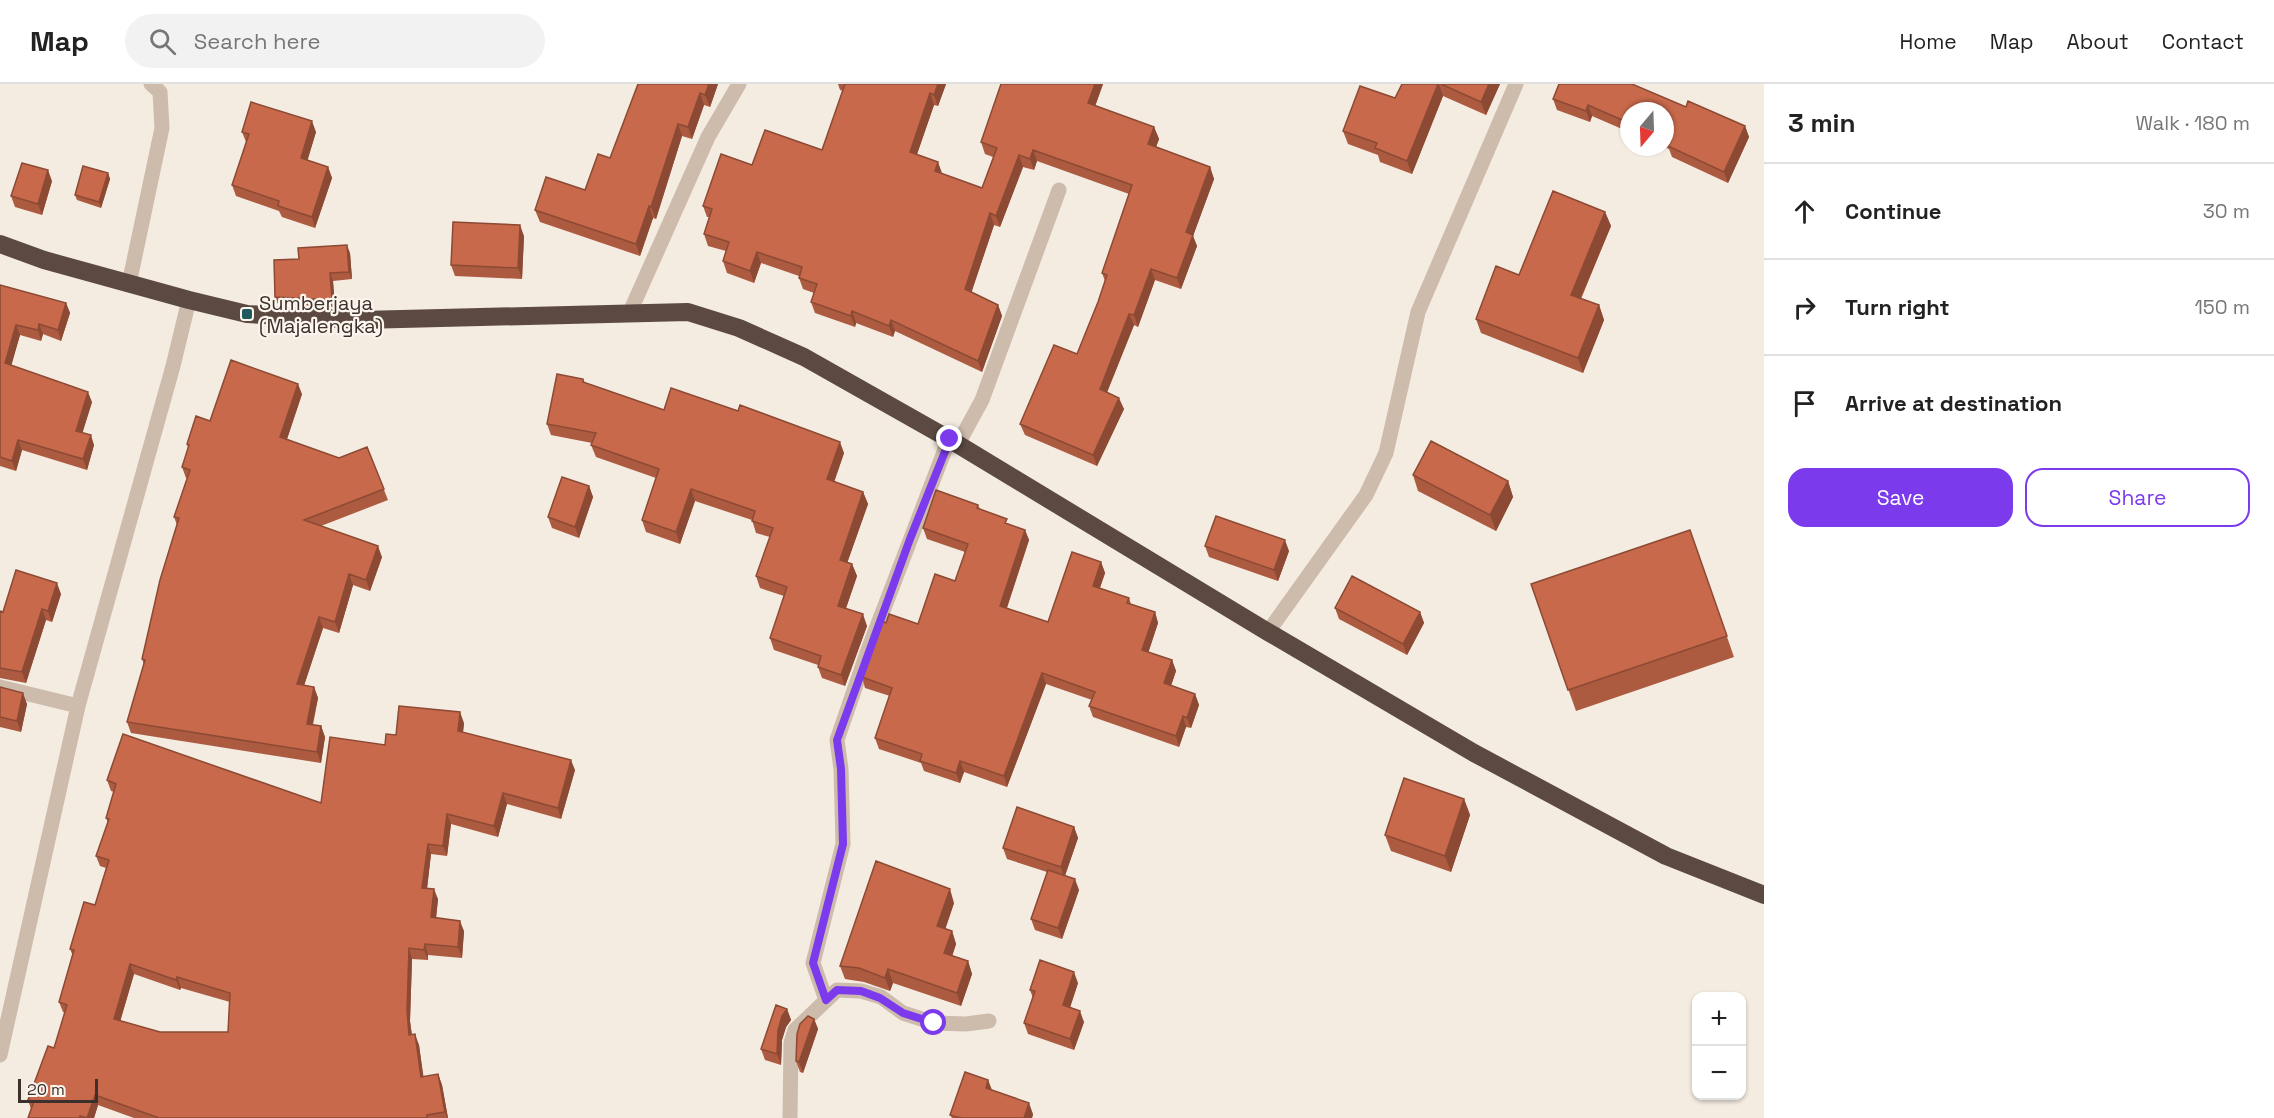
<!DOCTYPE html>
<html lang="en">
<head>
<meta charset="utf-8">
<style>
	:root { --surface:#fff; --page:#f2f2f2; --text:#222; --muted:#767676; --line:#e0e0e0; --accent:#7c3aed }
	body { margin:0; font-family:"Space Grotesk",sans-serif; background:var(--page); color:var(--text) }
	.controls { position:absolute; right:18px; bottom:18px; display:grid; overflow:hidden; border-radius:12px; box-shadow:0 2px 4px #0004 }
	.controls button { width:54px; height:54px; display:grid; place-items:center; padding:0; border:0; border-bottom:2px solid var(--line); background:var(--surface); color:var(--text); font:30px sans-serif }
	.compass { position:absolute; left:1620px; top:18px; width:54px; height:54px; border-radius:50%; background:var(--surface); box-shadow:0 2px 4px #0004; rotate:199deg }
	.scale { position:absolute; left:18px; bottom:15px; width:80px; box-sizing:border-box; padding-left:6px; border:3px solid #3b302b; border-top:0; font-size:16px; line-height:21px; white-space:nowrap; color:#3b302b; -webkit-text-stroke:4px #fbf5ee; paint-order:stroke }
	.stop { position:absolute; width:18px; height:18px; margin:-14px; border:4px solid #7c3aed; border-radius:50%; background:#fff }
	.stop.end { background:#7c3aed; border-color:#fff; box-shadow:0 2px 6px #0008 }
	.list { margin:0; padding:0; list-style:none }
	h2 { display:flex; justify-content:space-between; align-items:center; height:78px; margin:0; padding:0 24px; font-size:26px }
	h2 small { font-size:20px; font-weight:400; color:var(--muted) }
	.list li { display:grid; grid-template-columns:39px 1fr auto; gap:18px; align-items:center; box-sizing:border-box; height:96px; padding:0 24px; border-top:2px solid var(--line) }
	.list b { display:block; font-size:22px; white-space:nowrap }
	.list em { font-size:20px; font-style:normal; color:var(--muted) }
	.actions { display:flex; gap:12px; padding:18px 24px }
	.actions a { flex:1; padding:14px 0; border:2px solid var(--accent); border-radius:18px; text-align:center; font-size:21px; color:var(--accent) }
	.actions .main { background:var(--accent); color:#fff }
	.icon { flex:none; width:33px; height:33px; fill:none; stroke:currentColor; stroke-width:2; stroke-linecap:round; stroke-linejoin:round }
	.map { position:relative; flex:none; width:1764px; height:1034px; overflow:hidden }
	header { display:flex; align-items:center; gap:36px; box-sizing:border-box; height:84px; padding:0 30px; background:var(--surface); border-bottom:2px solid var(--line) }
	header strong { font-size:28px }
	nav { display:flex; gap:33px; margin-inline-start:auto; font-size:21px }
	.search { width:420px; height:54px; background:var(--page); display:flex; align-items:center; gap:15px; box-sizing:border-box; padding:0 21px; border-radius:33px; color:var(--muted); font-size:22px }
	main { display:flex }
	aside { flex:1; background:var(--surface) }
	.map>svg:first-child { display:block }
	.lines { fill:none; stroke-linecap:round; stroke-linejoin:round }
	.lane { stroke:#cdbbac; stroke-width:15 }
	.street { stroke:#cdbbac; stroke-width:15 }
	.highway { stroke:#5c4a42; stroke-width:18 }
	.wall { fill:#ac5a40; fill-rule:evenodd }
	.shaded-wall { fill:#8c4a34 }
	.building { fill:#c8694b; stroke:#8c4a34; stroke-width:1.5; fill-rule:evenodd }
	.route { stroke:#7c3aed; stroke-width:8 }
	.poi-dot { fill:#1f5a5e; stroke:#fbf5ee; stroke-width:2 }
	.labels { text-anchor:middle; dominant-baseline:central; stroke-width:4.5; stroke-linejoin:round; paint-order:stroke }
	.poi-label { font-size:20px; fill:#3b302b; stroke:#fbf5ee; text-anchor:start }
</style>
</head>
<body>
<header>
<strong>Map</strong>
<div class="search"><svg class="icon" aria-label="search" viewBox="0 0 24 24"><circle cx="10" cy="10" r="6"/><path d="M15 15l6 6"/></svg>Search here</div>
<nav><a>Home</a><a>Map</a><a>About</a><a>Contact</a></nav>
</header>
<main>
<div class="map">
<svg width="1764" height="1034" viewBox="0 0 1764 1034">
	<rect width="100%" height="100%" fill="#f4ebe1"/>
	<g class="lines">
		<path class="lane" d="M129 200 162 44 160 8 151 0"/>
		<path class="street" d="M630 228 708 53 739 0
			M958 360 982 316 1059 106
			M1268 548 1366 411 1386 369 1418 228 1516 0
			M0 603 78 622
			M826 916 813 879 843 760 841 685 837 656 868 566 949 355
			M0 971 78 622 173 282 189 216
			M790 1034 791 959 795 946 837 906 861 907 881 913 903 929 934 939 966 940 989 937"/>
		<path class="highway" d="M0 160 44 176 189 216 247 230 362 236 688 228 739 244 804 273 949 355 1268 548 1474 669 1666 772 1764 811"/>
	</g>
	<path class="wall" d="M638 0H718L710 23 704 21 692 55 682 52 656 135 653 134 640 172 540 138 535 126 585 106 610 74Z
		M838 0H946L938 22 934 21 917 70 942 90 982 104 993 73 985 70 981 58 1103 0 1095 22 1154 43 1159 55 1156 63 1210 83 1214 95 1193 152 1197 162 1181 205 1155 196 1138 243 1134 241 1107 308 1124 325 1097 382 1025 351 1020 340 1077 270 1098 218 1105 197 1102 189 1129 110 1037 77 1034 86 1023 83 1000 143 994 141 971 208 998 221 1002 232 982 288 895 247 893 253 856 239 855 243 815 229 811 218 814 209 803 205 799 194V192L761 179 754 199 727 189 723 177 726 167 708 162 704 150 709 133H707L703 122 752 81 822 66 843 7 840 6Z
		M1402 0H1500L1486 31 1443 12 1412 90 1380 78 1378 71 1348 60 1343 47 1395 14Z
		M1553 15 1686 23 1745 42 1749 53 1728 99 1672 73 1669 65 1664 63H1665V27H1629V48L1592 32 1590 38 1557 26Z
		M242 48H316L307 76 328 83 332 94 315 144 282 133 279 127 236 112 232 101 246 58Z
		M108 89 110 95 101 124 77 116 75 111Z
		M52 97 42 131 15 123 11 112Z
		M1605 128 1611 142 1581 215 1599 221 1604 236 1583 289 1481 249 1476 235 1519 191Z
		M524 152 522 195 455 192 451 181Z
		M350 169 352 195 333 197 335 223 278 220 275 213 299 175Z
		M0 201 66 219 70 229 61 257 43 250 41 257 20 251 11 281 92 318 82 349 94 361 87 386 22 366 16 387 0 382Z
		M583 295 585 299 664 326 844 369 834 398 863 408 868 420 847 479 852 480 857 492 846 524 867 542 845 602 822 594 818 583V581L774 566 770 554 784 512 760 504 756 492 770 453 756 449 752 436 695 417 680 460 646 448 642 436 656 394 596 373 591 361 592 359 551 351 547 340Z
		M302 310 287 355 339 374 367 363 388 416 321 442 382 473 370 507 353 501 339 549 323 544 304 601 314 603 318 614 313 641 321 642 325 653 321 679 131 649 127 638 144 581 142 575 177 441 174 433 187 394H186L182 383 188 364 187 360Z
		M1413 391 1508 397 1513 413 1496 447 1418 407Z
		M589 402 593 413 579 454 552 444 548 433Z
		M978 421 980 425 1009 440 1025 446 1029 456 1007 524 1048 538 1101 478 1105 489 1100 504 1129 514 1131 520 1155 528 1158 539 1148 568 1172 576 1176 587 1171 602 1195 610 1199 621 1191 644 1186 643 1179 663 1093 633 1089 622 1092 616 1046 600 1007 703 964 688 960 699 924 687 921 679 879 665 875 654 890 612 865 604 862 593 886 539 918 540 955 497 965 468 927 455 923 444Z
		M1690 446 1734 573 1576 627 1531 500Z
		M1205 462 1289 467 1278 497 1209 473Z
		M61 510 52 538 46 536 26 599 0 594V527L3 528Z
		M1335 524 1420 528 1424 539 1407 571 1339 535Z
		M0 603 27 620 21 648 0 643Z
		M464 639 463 648 575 686 561 735 507 720 498 753 451 740 447 772 431 770 427 804 438 815 436 834 464 847 462 874 428 871V876L412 875 410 937 412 951 419 961 423 993 438 990 442 1001 448 1034H134L98 1021 94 1034H28L31 1025 28 1016 54 964 65 929 63 928 59 918 73 872 70 865 95 821 106 784 100 782 96 772 108 739 106 734 114 708 111 707 107 696 321 719 396 651ZM134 890 180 906 181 904 230 918 228 948H160L120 937Z
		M1464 715 1470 731 1451 788 1391 767 1385 751Z
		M1074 743 1078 754 1065 792 1079 806 1062 855 1035 846 1031 835 1047 788 1007 775 1003 764Z
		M954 819 945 845 952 847 956 860 952 872 968 877 972 890 961 922 893 899 890 907 864 898 845 895 840 882Z
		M1078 899 1070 924 1084 938 1074 966 1028 950 1024 939 1033 914 1030 906Z
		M787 925 791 936 786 943 782 956 781 981 765 976 761 965Z
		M814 935 818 945 803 989 800 988 796 977Z
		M988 996 992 1006 1033 1030 1032 1034H952L950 1031Z"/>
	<path class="shaded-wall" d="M709 0H718L710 23 705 11Z
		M938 0H946L938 22 934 11Z
		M1095 0H1103L1092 31 1088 19Z
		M1438 0H1439L1443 12 1412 90 1407 77Z
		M1489 0H1500L1486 31 1481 18Z
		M700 9 704 21 692 55 688 43Z
		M930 9 934 21 914 79 910 68Z
		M1588 21 1592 32 1590 38 1586 27Z
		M312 37 316 48 305 85 301 74Z
		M678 40 682 52 656 135 651 123Z
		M1745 42 1749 53 1728 99 1724 88Z
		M1154 43 1159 55 1153 71 1148 60Z
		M1033 66 1037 77 1034 86 1030 75Z
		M1019 71 1023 83 1000 143 996 132Z
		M938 78 942 89 935 87Z
		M328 83 332 94 315 144 312 133Z
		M1210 83 1214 95 1193 152 1197 162 1181 205 1177 194 1186 148Z
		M48 86 52 97 42 131 38 120Z
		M108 89 110 95 101 124 99 118Z
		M649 122 653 134 640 172 636 160Z
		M1605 128 1611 142 1576 225 1571 211Z
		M990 129 994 141 969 216 965 205Z
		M520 141 524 152 522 195 518 184Z
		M347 161 350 169 352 195 349 188Z
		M757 168 761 179 754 199 750 187Z
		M1151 185 1155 196 1138 243 1134 231Z
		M330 189 333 197 335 223 332 216Z
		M66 219 70 229 61 257 58 246Z
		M998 221 1002 232 982 288 978 277Z
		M1599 221 1604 236 1583 289 1578 274Z
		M852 227 856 239 855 243 851 232Z
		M1129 230 1134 241 1104 316 1100 305Z
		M891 236 895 247 893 253 889 242Z
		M39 240 43 250 41 257 38 246Z
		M16 241 20 251 9 290 5 279Z
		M298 300 302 310 284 364 280 353Z
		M88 308 92 318 80 357 76 347Z
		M1119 314 1124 325 1097 382 1093 371Z
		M91 351 94 361 87 386 83 375Z
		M18 356 22 366 16 387 12 377Z
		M840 358 844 369 831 407 827 395Z
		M1508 397 1513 413 1496 447 1490 431Z
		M589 402 593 413 579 454 575 443Z
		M691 405 695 417 680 460 676 448Z
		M863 408 868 420 844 488 840 476Z
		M1025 446 1029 456 1004 532 1000 522Z
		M1285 456 1289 467 1278 497 1274 486Z
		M378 462 382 473 370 507 366 496Z
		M1101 478 1105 489 1097 512 1093 502Z
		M852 480 857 492 843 533 838 522Z
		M349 490 353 501 339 549 335 538Z
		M57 499 61 510 52 538 48 527Z
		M42 525 46 536 26 599 22 588Z
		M1155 528 1158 539 1146 576 1142 566Z
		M1420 528 1424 539 1407 571 1403 560Z
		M863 530 867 542 845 602 841 591Z
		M319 533 323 544 301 611 297 600Z
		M1172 576 1176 587 1168 610 1164 599Z
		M1042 589 1046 600 1007 703 1004 692Z
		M314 603 318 614 310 651 307 640Z
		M23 609 27 620 21 648 17 637Z
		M1195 610 1199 621 1191 644 1187 634Z
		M460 628 464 639 462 657 458 647Z
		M1183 632 1186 643 1179 663 1176 652Z
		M321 642 325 653 321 679 317 668Z
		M571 676 575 686 561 735 558 724Z
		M960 677 964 688 960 699 956 689Z
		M503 709 507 720 498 753 494 742Z
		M1464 715 1470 731 1451 788 1445 772Z
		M447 730 451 740 447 772 443 762Z
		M1074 743 1078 754 1064 794 1061 783Z
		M428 760 431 770 426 814 422 804Z
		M1075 795 1079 806 1062 855 1058 844Z
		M434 805 438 815 435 844 431 833Z
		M950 805 954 819 942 855 937 842Z
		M460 837 464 847 462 874 458 863Z
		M952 847 956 860 949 882 944 869Z
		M425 860 428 871V876L424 866Z
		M409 864 412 875 410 937 413 961 409 951 407 926Z
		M968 877 972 890 961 922 957 909Z
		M130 880 134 890 118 945 114 935Z
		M888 885 893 899 890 907 885 894Z
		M1074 888 1078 899 1067 932 1063 921Z
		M177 893 181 904 180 906 176 896Z
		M787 925 791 936 786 943 782 956 781 981 777 970 778 946 782 932Z
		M1080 927 1084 938 1074 966 1070 955Z
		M814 935 818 945 803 989 799 978Z
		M415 950 419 961 425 1003 421 993Z
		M438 990 442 1001 448 1034H447L445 1028Z
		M988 996 992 1007 986 1004Z
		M95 1011 98 1021 94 1034H87Z
		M1029 1019 1033 1030 1032 1034H1024Z"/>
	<path class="building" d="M638 0H709L705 11 700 9 688 43 678 40 651 123 649 122 636 160 535 126 546 93 585 106 598 70 610 74Z
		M845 0H938L934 11 930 9 910 68 938 78 935 87 982 104 997 64 981 58 1001 0H1095L1088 19 1154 43 1148 60 1210 83 1186 148 1193 151 1177 194 1151 185 1134 231 1129 230 1100 305 1119 314 1093 371 1020 340 1054 261 1077 270 1098 218 1107 191 1102 189 1132 101 1033 66 1030 75 1019 71 996 132 990 129 965 205 998 221 978 277 891 236 889 242 852 227 851 232 811 218 817 200 799 194 802 183 757 168 750 187 723 177 729 158 704 150 712 125 703 122 721 70 752 81 765 46 822 66Z
		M1402 0H1438L1407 77 1375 64 1377 59 1343 47 1360 2 1395 14Z
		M1441 0H1489L1481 18Z
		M1559 0H1632L1686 23 1688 17 1745 42 1724 88 1668 62 1671 57 1665 54V27H1629V39L1588 21 1586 27 1553 15Z
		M251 18 312 37 301 74 328 83 312 133 278 122 279 117 232 101 249 50 242 48Z
		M22 79 48 86 38 120 11 112Z
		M83 82 108 89 99 118 75 111Z
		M1553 107 1605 128 1571 211 1599 221 1578 274 1476 235 1496 182 1519 191Z
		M453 138 520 141 518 184 451 181Z
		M347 161 349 188 330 189 332 216 275 213 274 176 299 175 298 164Z
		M0 201 66 219 58 246 39 240 38 246 16 241 5 279 88 308 76 347 91 351 83 375 18 356 12 377 0 373Z
		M231 276 298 300 280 353 339 374 367 363 384 405 304 436 378 462 366 496 349 490 335 538 319 533 297 600 314 603 307 640 321 642 317 668 127 638 145 576 142 575 160 496 179 434 174 433 190 386 182 383 189 361 187 360 196 332 210 337Z
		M557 290 583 295V298L664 326 671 304 738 327 740 321 840 358 827 395 863 408 840 476 852 480 838 522 863 530 841 591 818 583 821 572 770 554 787 503 756 492 773 444 752 437 755 427 691 405 676 448 642 436 659 385 591 361 596 349 547 340Z
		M1431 357 1508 397 1490 431 1413 391Z
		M562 393 589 402 575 443 548 433Z
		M936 406 978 421 977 424 1007 435 1005 439 1025 446 1000 522 1048 538 1072 468 1101 478 1093 502 1129 514 1127 519 1155 528 1142 566 1172 576 1164 599 1195 610 1187 634 1183 632 1176 652 1089 622 1095 608 1042 589 1004 692 960 677 956 689 920 677 922 670 875 654 892 604 862 593 882 537 886 539 889 530 918 540 935 490 955 497 968 460 923 444Z
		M1216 432 1285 456 1274 486 1205 462Z
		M1690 446 1727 552 1568 606 1531 500Z
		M16 486 57 499 48 527 42 525 22 588 0 584V527L3 528Z
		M1352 492 1420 528 1403 560 1335 524Z
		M0 603 23 609 17 637 0 633Z
		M399 622 460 628 458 647 571 676 558 724 503 709 494 742 447 730 443 762 428 760 422 804 434 805 431 833 460 837 458 863 425 860 424 866 409 864 407 926 409 951 415 950 421 993 438 990 445 1028 427 1031V1034H159L95 1011 87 1034 80 1032V1034H28L34 1017 28 1016 48 962 54 964 67 921 59 918 74 866 70 865 84 818 95 821 109 776 96 772 109 735 106 734 116 700 107 696 123 650 321 719 330 653 385 661 386 650 396 651ZM130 880 176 896 177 893 230 909 228 948H160L114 935Z
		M1404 694 1464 715 1445 772 1385 751Z
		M1017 723 1074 743 1061 783 1003 764Z
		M876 777 950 805 937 842 952 847 944 869 968 877 957 909 888 885 885 894 859 884 840 882Z
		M1048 786 1075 795 1058 844 1031 835Z
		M1040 876 1074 888 1063 921 1080 927 1070 955 1024 939 1035 907 1030 906Z
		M776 921 787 925 782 932 778 946 777 970 761 965Z
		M808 932 814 935 799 978 796 977 797 950 800 940Z
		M965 988 988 996 986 1004 1029 1019 1024 1034H961L950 1031Z"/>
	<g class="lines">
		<path class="route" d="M934 939 903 929 880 914 861 907 837 906 826 916 813 879 843 760 841 685 837 656 910 455 950 355"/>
	</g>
	<rect class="poi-dot" x="241" y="224" width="12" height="12" rx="3"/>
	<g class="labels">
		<g class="poi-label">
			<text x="259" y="219">Sumberjaya<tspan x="259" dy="23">(Majalengka)</tspan></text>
		</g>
	</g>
</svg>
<div class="controls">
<button>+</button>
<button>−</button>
</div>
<svg class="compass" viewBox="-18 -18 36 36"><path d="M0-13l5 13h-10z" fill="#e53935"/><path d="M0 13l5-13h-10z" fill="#767676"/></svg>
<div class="scale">20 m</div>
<div class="stop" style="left:934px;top:939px"></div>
<div class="stop end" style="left:950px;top:355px"></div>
</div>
<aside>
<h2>3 min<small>Walk · 180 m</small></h2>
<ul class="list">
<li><svg class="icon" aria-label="ahead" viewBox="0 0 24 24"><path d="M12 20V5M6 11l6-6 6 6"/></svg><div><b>Continue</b></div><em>30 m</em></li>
<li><svg class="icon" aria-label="right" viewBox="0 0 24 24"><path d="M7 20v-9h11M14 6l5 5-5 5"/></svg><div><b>Turn right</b></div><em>150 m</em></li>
<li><svg class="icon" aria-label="arrive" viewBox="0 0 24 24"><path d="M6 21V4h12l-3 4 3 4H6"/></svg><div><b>Arrive at destination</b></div></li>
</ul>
<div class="actions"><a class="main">Save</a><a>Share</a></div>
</aside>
</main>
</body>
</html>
